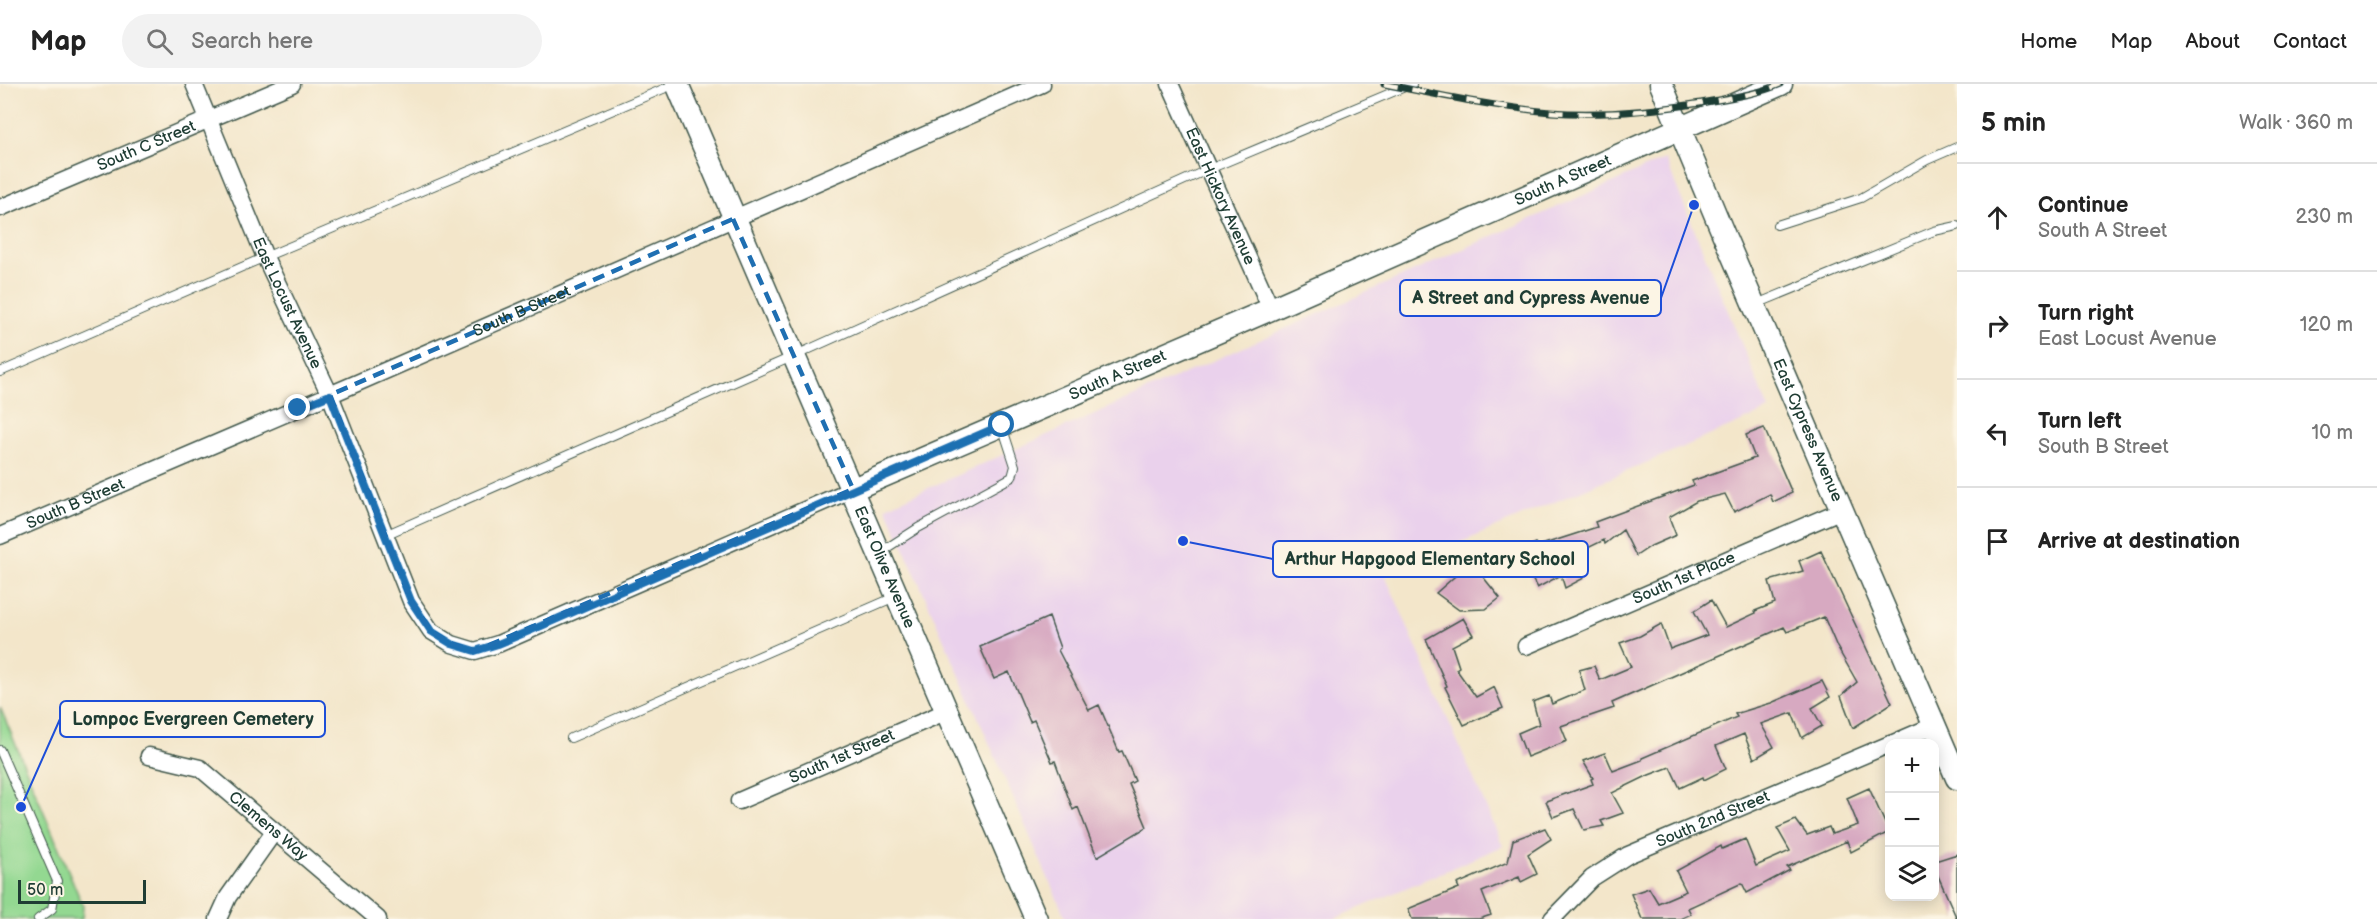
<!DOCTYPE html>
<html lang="en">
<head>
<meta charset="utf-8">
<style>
	:root { --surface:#fff; --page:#f2f2f2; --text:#222; --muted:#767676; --line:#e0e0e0 }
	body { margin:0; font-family:"Balsamiq Sans",sans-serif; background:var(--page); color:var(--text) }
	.controls { position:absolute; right:18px; bottom:18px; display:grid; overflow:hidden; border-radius:12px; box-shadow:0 3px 15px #0003 }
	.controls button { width:54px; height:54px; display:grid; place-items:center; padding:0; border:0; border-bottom:2px solid var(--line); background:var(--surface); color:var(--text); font:30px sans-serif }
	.scale { position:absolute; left:18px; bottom:15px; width:128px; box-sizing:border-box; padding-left:6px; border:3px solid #1f3d34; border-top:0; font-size:16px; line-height:21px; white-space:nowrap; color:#1f3d34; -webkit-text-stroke:4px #fcf5e5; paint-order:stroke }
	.stop { position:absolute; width:18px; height:18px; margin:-14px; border:4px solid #1f6fb2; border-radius:50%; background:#fff }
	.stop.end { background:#1f6fb2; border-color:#fff; box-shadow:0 2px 6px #0008 }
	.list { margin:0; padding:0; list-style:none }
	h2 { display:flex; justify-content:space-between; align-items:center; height:78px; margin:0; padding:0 24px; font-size:26px }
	h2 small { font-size:20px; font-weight:400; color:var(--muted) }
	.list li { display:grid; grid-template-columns:39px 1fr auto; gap:18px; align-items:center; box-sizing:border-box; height:108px; padding:0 24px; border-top:2px solid var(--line) }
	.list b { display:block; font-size:22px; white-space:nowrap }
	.list p { margin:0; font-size:20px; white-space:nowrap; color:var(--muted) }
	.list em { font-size:20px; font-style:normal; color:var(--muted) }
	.icon { flex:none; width:33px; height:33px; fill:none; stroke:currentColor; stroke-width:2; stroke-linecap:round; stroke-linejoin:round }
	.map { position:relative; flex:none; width:1957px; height:835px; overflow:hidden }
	header { display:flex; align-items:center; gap:36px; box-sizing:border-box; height:84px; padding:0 30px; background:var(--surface); border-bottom:2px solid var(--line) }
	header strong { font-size:28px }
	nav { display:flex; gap:33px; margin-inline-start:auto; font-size:21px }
	.search { width:420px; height:54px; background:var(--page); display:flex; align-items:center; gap:15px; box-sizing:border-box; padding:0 21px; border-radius:33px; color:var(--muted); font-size:22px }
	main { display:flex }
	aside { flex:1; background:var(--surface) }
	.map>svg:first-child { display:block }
	.built { fill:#ead1ec }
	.green { fill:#93d891; stroke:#598a62; stroke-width:1.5 }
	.building { fill:#d7a9c1 }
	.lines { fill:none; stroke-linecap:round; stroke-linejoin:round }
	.lane-casing { stroke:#3f564a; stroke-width:10 }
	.street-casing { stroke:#3f564a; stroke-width:19 }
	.secondary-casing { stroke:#3f564a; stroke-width:25 }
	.lane { stroke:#fff; stroke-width:8 }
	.street { stroke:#fff; stroke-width:16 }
	.secondary { stroke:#fff; stroke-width:22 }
	.rail-casing { stroke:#1f3d34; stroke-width:7 }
	.rail { stroke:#fcf5e5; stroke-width:4.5; stroke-dasharray:14; stroke-linecap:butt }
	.route { stroke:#1f6fb2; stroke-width:8 }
	.marked { fill:none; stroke:#1f6fb2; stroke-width:4.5; stroke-dasharray:12 8; stroke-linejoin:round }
	.labels { text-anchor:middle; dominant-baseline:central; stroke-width:6; stroke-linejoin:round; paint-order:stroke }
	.street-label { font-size:16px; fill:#1f3d34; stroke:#fcf5e5 }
	.leader { fill:none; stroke:#1d4ed8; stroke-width:2 }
	.callout-dot { fill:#1d4ed8; stroke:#fcf5e5; stroke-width:2 }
	.callout { fill:#fcf5e5; stroke:#1d4ed8; stroke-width:2 }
	.callout-label { font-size:18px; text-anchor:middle; font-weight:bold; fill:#1f3d34 }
</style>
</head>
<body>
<header>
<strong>Map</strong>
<div class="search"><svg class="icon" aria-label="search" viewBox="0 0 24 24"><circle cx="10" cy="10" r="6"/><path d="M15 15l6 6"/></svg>Search here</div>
<nav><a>Home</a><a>Map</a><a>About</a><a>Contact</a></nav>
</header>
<main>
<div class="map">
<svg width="1957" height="835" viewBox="0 0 1957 835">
	<rect width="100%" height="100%" fill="#fcf5e5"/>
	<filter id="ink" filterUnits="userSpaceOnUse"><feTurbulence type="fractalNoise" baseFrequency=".0167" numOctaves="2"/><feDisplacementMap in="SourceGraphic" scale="12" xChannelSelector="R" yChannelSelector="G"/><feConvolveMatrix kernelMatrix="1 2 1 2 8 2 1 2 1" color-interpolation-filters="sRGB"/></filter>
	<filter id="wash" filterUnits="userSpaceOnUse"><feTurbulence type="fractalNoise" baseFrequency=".008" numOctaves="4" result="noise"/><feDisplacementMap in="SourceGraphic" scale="24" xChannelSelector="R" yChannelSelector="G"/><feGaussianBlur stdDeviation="1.35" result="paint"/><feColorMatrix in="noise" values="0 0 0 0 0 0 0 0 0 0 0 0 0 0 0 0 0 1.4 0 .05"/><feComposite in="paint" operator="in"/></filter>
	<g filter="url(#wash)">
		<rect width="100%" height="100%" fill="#f3e6ca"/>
		<path class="built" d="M1665 75 1769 326 1385 491 1503 762 1334 835H1066L886 423Z"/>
		<path class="green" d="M0 623 83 822 82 835H0Z"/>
		<g id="blocks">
			<path class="building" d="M1764 344 1792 409 1773 418 1770 410 1734 428 1725 410 1697 417 1669 433 1676 451 1651 462 1636 472 1623 446 1605 460 1604 456 1573 471 1584 494 1565 504 1561 491 1537 504 1526 483 1505 488 1499 475 1536 459 1538 462 1597 443 1595 438 1694 401 1692 397 1755 374 1746 351Z
				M1821 467 1892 619 1853 644 1841 612 1857 598 1837 563 1824 533 1787 548 1784 543 1612 619 1614 624 1561 642 1567 657 1527 673 1518 649 1539 640 1533 618 1549 612 1552 620 1585 606 1579 586 1594 582 1600 596 1631 583 1620 559 1640 552 1661 540 1670 565 1707 551 1694 527 1711 516 1726 543 1756 529 1755 527 1775 519 1769 497 1803 487 1799 477Z
				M1471 478 1500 514 1486 525 1459 526 1436 509Z
				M1049 533 1060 564 1058 566 1089 626 1099 621 1119 668 1122 667 1135 697 1129 700 1147 743 1097 773 1078 723 1073 726 1055 677 1052 678 1034 636 1030 638 1009 588 994 595 980 563Z
				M1463 534 1473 551 1452 562 1459 583 1456 585 1476 613 1494 603 1503 624 1464 641 1445 603 1447 602 1426 555Z
				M1822 597 1830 613 1812 624 1822 642 1802 654 1792 629 1761 640 1774 663 1754 675 1744 650 1716 662 1726 685 1704 696 1703 693 1680 704 1670 683 1649 691 1612 709 1623 729 1601 737 1604 742 1584 746 1574 725 1553 733 1546 717 1593 700 1591 695 1593 694 1583 677 1605 669 1613 687 1642 676V674L1737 633 1735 630 1771 619Z
				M1869 704 1889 748 1851 768 1847 757 1787 783 1790 786 1747 809 1742 799 1688 824 1691 830 1680 835H1642L1631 810 1649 804 1658 819 1686 807 1676 787 1721 762 1722 765 1745 755 1756 782 1790 767 1777 744 1796 736 1807 751 1829 743 1832 750 1858 741 1847 714Z
				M1545 744 1551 755 1528 770 1537 790 1521 798 1519 793 1482 808 1491 831 1479 835H1412L1408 825 1459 804 1457 800 1508 778 1513 756Z
				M1957 770V835L1935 785V777Z"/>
		</g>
	</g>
	<g filter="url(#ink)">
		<use href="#blocks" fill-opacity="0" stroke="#3f564a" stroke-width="1.5"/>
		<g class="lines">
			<defs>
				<path id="lane" d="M1777 141 1861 114 1927 76 1957 63
					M1754 221 1934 147 1957 142
					M0 288 265 173 675 0
					M385 451 794 272 1207 86 1412 0
					M879 469 918 444 1012 393 1015 382 1002 342
					M571 654 897 512
					M0 666 57 797 52 825 38 835"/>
				<g id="street">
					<path id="s1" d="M194 0 265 173 330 311 411 517 431 547 452 560 475 567 498 560 853 405"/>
					<path id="s2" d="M1170 0 1271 225"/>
					<path id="s3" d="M0 124 292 0"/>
					<path id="s4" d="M0 452 348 303 1042 0"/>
					<path id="s5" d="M1526 562 1842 426"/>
					<path d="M1891 660 1935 641"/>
					<path id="s6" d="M149 672 200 684 378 835"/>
					<path id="s7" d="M739 717 945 628"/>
					<path d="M218 835 228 813 274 748"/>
					<path id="s8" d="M1552 835 1592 794 1628 771 1890 660"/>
				</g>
				<g id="secondary">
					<path id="s9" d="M677 0 1036 835"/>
					<path id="s10" d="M1661 0 1723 149 1957 694"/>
					<path id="s11" d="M853 405 1271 225 1781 0"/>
				</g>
			</defs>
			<use href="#lane" class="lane-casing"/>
			<use href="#street" class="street-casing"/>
			<use href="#secondary" class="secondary-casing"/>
			<use href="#lane" class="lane"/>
			<use href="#street" class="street"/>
			<use href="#secondary" class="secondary"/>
			<defs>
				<path id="rail" d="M1384 0C1439 11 1494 23 1551 28 1601 32 1651 27 1701 19 1728 14 1755 11 1781 0"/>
			</defs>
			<use href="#rail" class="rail-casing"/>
			<use href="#rail" class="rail"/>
		</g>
	</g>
	<g class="lines" filter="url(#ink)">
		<path class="route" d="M298 324 330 311 411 517 431 547 452 560 475 567 498 560 541 542 1002 341"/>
	</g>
	<path class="marked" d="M733 135 853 405 475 567 452 560 431 547 411 517 330 311Z"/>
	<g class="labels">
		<g class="street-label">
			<text stroke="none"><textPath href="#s3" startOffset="159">South C Street</textPath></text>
			<text stroke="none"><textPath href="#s11" startOffset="774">South A Street</textPath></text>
			<text stroke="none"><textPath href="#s2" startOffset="123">East Hickory Avenue</textPath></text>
			<text stroke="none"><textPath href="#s1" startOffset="238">East Locust Avenue</textPath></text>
			<text stroke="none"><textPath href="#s4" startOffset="568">South B Street</textPath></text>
			<text stroke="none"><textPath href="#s11" startOffset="288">South A Street</textPath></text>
			<text stroke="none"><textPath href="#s10" startOffset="376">East Cypress Avenue</textPath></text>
			<text stroke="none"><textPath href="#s4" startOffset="82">South B Street</textPath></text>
			<text stroke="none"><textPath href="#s9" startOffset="526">East Olive Avenue</textPath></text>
			<text stroke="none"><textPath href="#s5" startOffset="172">South 1st Place</textPath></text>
			<text stroke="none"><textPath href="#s7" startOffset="112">South 1st Street</textPath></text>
			<text stroke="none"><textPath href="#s8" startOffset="192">South 2nd Street</textPath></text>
			<text stroke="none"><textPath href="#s6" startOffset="142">Clemens Way</textPath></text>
		</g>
	</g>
	<path class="leader" d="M1694 121L1661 214M1183 457L1273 475M21 723L60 635"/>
	<g class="callout-dot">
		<circle cx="1694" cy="121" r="6"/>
		<circle cx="1183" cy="457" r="6"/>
		<circle cx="21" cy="723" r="6"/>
	</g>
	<g class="callout">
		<rect x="1400" y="196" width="261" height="36" rx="6"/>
		<rect x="1273" y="457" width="315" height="36" rx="6"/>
		<rect x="60" y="617" width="265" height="36" rx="6"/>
	</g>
	<g class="callout-label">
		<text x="1531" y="220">A Street and Cypress Avenue</text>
		<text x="1430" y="481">Arthur Hapgood Elementary School</text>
		<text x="193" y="641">Lompoc Evergreen Cemetery</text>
	</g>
</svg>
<div class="controls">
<button>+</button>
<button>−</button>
<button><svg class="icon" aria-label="layers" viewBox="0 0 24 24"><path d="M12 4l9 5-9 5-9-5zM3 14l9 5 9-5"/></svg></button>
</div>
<div class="scale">50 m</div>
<div class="stop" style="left:1002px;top:341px"></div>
<div class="stop end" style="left:298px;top:324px"></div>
</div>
<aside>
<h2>5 min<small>Walk · 360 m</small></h2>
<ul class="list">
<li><svg class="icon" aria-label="ahead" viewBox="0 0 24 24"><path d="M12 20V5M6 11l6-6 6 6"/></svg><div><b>Continue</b><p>South A Street</p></div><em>230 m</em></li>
<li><svg class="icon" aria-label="right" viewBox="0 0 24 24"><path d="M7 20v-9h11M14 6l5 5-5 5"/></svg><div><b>Turn right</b><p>East Locust Avenue</p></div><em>120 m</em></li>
<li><svg class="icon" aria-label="left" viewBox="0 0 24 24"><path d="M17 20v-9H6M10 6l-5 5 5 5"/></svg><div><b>Turn left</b><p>South B Street</p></div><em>10 m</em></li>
<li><svg class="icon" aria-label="arrive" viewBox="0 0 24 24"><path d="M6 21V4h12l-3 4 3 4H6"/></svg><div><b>Arrive at destination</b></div></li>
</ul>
</aside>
</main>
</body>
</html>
